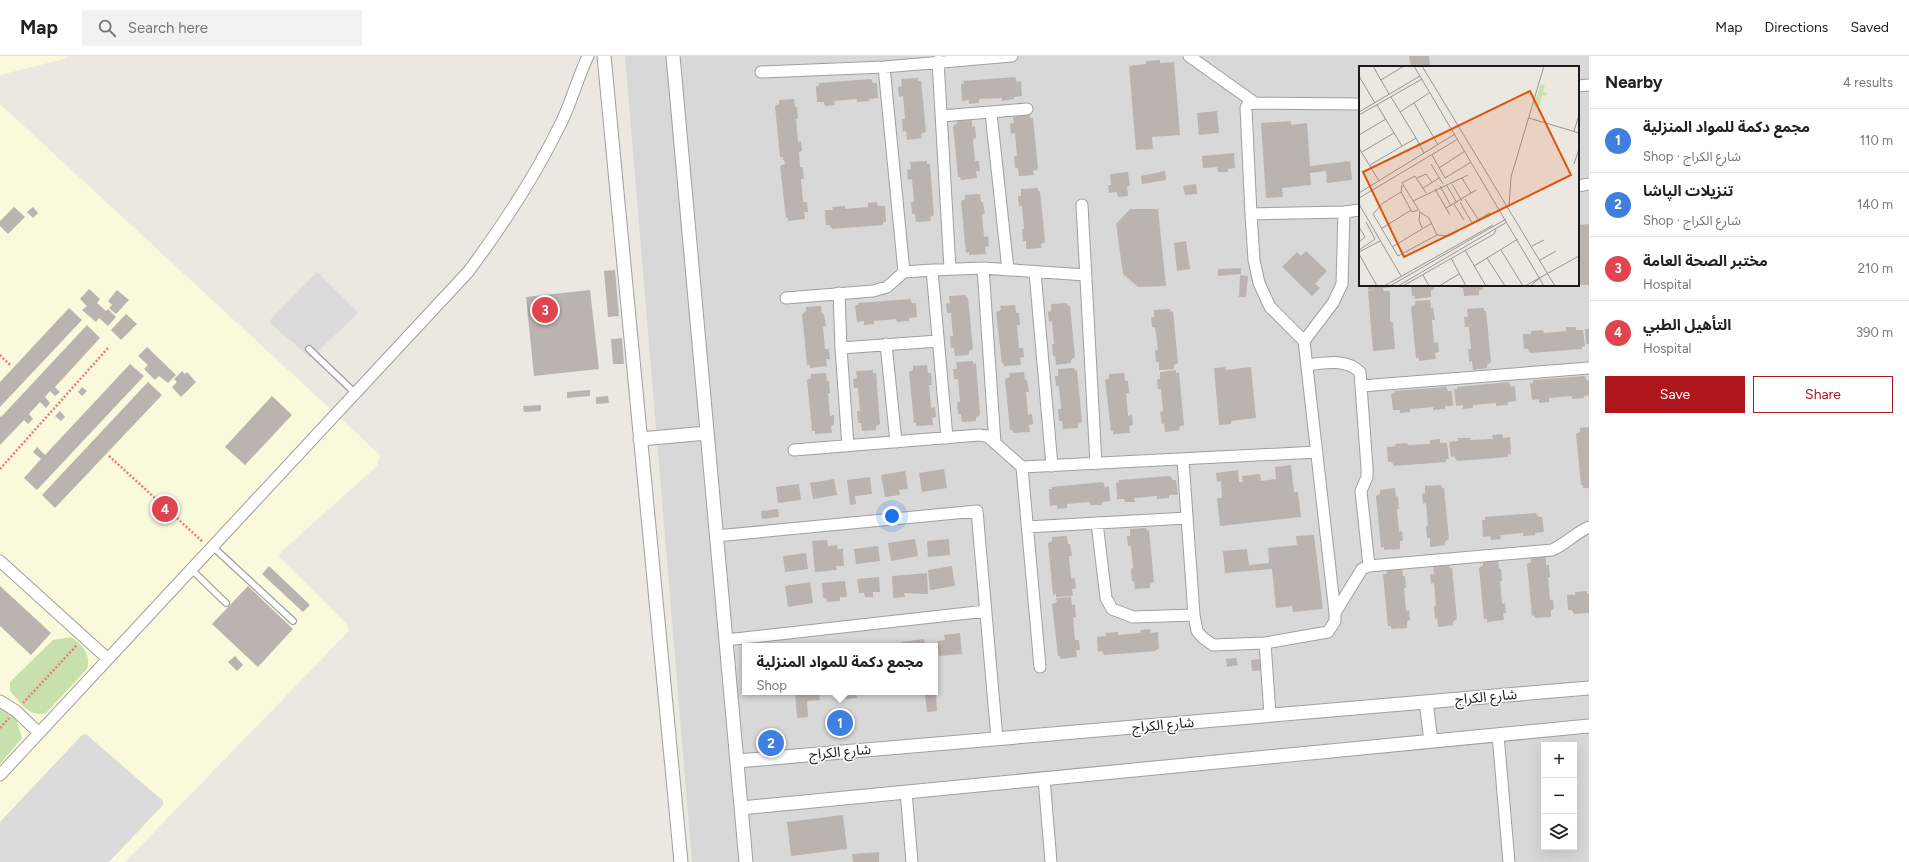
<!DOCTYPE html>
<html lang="en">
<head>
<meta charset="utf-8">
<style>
	:root { --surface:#fff; --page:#f2f2f2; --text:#222; --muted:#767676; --line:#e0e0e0; --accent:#af161c }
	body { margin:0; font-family:Figtree,"Noto Sans Arabic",sans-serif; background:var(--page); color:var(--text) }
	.controls { position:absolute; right:12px; bottom:12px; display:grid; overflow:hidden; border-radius:0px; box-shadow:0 4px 16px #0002 }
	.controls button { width:36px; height:36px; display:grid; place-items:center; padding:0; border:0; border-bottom:1px solid var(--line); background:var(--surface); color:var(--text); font:20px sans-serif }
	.you { position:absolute; left:892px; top:460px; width:14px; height:14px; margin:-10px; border:3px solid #fff; border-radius:50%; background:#1a73e8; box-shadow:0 0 0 6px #1a73e833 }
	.badge { display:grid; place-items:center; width:26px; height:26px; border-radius:50%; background:var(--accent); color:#fff; font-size:13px; font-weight:700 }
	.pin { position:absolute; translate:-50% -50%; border:2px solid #fff; box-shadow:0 1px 4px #0006 }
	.popup { position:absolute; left:742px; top:587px; width:196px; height:52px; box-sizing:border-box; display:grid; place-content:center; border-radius:0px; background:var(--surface); filter:drop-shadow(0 1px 3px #0005); font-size:13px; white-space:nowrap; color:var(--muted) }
	.popup b { font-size:15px; color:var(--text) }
	.popup::after { content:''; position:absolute; left:50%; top:100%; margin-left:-8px; border:8px solid transparent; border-top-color:var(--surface) }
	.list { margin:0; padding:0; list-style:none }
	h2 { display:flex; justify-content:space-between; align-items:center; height:52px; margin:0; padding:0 16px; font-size:17px }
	h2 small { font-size:13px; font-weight:400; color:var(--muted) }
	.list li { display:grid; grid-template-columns:26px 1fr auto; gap:12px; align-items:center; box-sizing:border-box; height:64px; padding:0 16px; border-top:1px solid var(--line) }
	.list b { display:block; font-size:15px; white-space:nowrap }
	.list p { margin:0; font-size:13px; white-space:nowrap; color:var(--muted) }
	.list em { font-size:13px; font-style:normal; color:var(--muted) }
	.actions { display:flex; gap:8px; padding:12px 16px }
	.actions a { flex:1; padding:9px 0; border:1px solid var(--accent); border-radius:0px; text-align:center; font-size:14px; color:var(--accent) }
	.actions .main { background:var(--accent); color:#fff }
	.icon { flex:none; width:22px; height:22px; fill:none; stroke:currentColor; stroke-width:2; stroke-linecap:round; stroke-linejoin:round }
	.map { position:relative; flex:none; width:1589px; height:806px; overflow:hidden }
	header { display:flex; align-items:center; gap:24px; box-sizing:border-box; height:56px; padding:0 20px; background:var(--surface); border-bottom:1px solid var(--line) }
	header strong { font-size:19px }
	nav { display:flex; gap:22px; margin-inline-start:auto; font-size:14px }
	.search { width:280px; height:36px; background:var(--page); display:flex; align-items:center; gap:10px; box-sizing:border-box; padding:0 14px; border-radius:0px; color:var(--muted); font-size:15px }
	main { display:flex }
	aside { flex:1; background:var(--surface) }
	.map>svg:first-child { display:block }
	.residential { fill:#d9d8d8; fill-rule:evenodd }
	.education { fill:#faf9db }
	.grass { fill:#c8e1ac }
	.parking { fill:#dbdbdb }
	.building { fill:#bbb3af }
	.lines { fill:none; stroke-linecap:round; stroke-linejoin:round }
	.service-casing { stroke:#9f9f9f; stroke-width:8 }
	.minor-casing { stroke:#9f9f9f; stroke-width:13 }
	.tertiary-casing { stroke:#9f9f9f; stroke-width:15 }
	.path { stroke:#e97c75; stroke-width:2.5; stroke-dasharray:2 2; stroke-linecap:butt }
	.service { stroke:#fff; stroke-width:5.5 }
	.minor { stroke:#fff; stroke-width:11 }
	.tertiary { stroke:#fff; stroke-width:13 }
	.labels { text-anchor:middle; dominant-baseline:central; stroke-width:3; stroke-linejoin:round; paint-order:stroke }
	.street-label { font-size:14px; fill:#1b1b1b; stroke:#fff }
	.inset-road { fill:none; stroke:#989692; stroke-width:1 }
	.view { fill:#de560d; fill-opacity:0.15; stroke:#de560d; stroke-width:2 }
	.inset-edge { fill:none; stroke:#1b1b1b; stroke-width:2 }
</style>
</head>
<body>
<header>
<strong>Map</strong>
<div class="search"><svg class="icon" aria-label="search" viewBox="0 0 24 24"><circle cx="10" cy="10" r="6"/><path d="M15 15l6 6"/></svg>Search here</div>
<nav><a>Map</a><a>Directions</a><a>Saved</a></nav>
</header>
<main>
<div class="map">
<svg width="1589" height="806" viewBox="0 0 1589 806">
	<rect width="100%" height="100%" fill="#ebe8e1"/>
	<path class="residential" d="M625 0H1589V806H692ZM1360 11H1578V229H1360ZM745 590H935V636H745ZM1544 689H1574V791H1544Z"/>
	<path class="education" d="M0 0H67L68 2 0 19Z
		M0 48 380 399 377 410 281 496 279 501 347 568 349 575 125 806H0Z"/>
	<path class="grass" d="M70 581C82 587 92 600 87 613L46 657C29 662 20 646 10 635V626L53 584Z
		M0 649 16 662 22 682 0 708Z"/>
	<path class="parking" d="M317 216 357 255V258L311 302 270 267 271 263Z
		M86 678 163 745V749L109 806H0V766L82 679Z"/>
	<path class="building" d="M1409 0H1429L1430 11H1411Z
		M1160 4V7L1174 6 1180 79 1152 81 1153 93 1136 94 1129 10 1146 8V5Z
		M1015 21 1017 26 1021 25 1022 40 1014 41V43L1002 45V42L979 43V47L969 48V44L962 45 961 28H964L963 25Z
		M918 22V25H921L926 76 921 78 922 82 907 84 906 75 903 76 902 63H905L903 40 899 41 898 31 902 30 901 23Z
		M871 23 873 27H877L878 42 869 43 870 45 857 46V43L834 45 835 49 825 50 824 46H817L816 30H819V27Z
		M794 43 795 51H797L798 63H796L798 86 801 85 802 95 799 96 800 111H803L804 123H801L803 146H807L808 156H804L805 163 788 165V162H786L780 110 785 108 784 104H783V101H780L775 50 779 48V44Z
		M1217 55 1219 77 1199 79 1197 57Z
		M1030 59V62H1033L1038 113 1033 115 1034 119 1019 120 1018 112H1015L1014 100H1017L1015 77 1011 78 1010 68 1014 67 1013 61Z
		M972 62V71L975 70 976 82 973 83 975 105H979L980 115H976L977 122 961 124 960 121H958L953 70 957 67V64Z
		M1291 65V69L1307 67 1310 110 1350 105 1352 124 1327 127 1326 115 1310 117 1311 129 1282 132 1283 141 1266 142 1261 67Z
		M1234 97 1235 112 1228 113V116H1218L1217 111 1203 112 1202 100Z
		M927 105V108H930L934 159 930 161 931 165 916 166 915 158H912L911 146H914L912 123 908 124 907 114 911 113 910 106Z
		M1165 115 1166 124 1142 128 1141 120Z
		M1128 116 1130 130H1127L1128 140 1118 141 1117 136 1109 137 1108 129H1111L1110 118Z
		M1196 128 1197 138 1185 139 1183 130Z
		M1038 132V135H1040L1045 186 1041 188V192L1026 193V185H1023L1022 173H1024L1022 150H1019L1018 140H1021V133Z
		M980 138 981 146H983L985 158H982L984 181 988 180 989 190 985 191 986 198 969 199V196L966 197 961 145 965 143V139Z
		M877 146 878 150H885L886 166H883V169L832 173 829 169H826L825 154H833L832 151 845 150V153L868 151V147Z
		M14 151 25 161 8 178 0 170V165Z
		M33 151 38 157 33 162 27 156Z
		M1130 153H1158L1166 230 1138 231 1123 218 1116 168Z
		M1589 168V229H1578V169Z
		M1186 185 1190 213 1177 215 1174 187Z
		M1306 195 1327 215 1315 228 1320 232 1312 240 1282 211 1297 196 1301 200Z
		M1241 212V218L1218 220V213Z
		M615 214 619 260 608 261 604 215Z
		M1240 219 1248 220 1246 241H1239Z
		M1368 229H1391V231L1383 232V235H1390V266H1393L1395 293 1373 295 1368 235 1375 233 1368 234Z
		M1411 229H1434V234H1431V241L1415 243 1414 240H1412Z
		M1460 229H1482L1483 233 1479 235V239L1464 240 1463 232H1460Z
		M89 233 100 243 97 247 106 255 108 253 116 261 108 270 99 262 96 266 82 254 87 250 80 243Z
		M117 234 129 244 116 258 109 252 112 249 108 245Z
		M590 234 599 313 534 320 526 241Z
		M966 239V242H968L973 293 969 295V299L955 300 954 292H951L950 280H953L951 257H947L946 248 950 247 949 240Z
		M910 243 912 247H916L917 261 909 262V265L897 266 896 263 874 265V268L864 269V265L857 266 855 249H858V247Z
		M1430 244 1431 252H1433L1435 264H1432L1434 287 1438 286 1439 296 1435 297 1436 303 1419 305V302H1416L1411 251 1415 249V245Z
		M1067 247 1068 250H1070L1075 301 1071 304V307L1056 309 1055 300H1053L1052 288H1054L1052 265 1049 266 1048 256 1051 255V248Z
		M1015 249 1016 257H1019L1020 269H1017L1019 292H1023L1024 301 1020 302 1021 309 1004 310V307L1002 308 996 256 1001 254 1000 250Z
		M821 250 822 258H824L826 270 823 271 825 293H829L830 303H826L827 310 810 312V309H807L802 258 806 255V251Z
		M69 252 82 264 0 351V326Z
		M1484 252V255H1486L1491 306 1487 309V312L1473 314 1472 305 1469 306 1468 293H1471L1469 271H1465L1464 261H1468L1467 253Z
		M1170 253 1171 256 1173 255 1178 307 1174 309V313L1159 314V306H1156L1155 294H1158L1155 271H1152L1151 261H1154V254Z
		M126 258 137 268 121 284 111 274Z
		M87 269 100 282 55 331 60 336 55 340 50 335 45 341 50 347 46 352 40 346 29 358 33 363 28 368 24 364 0 389V360L1 361Z
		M1566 271H1576V274H1583L1585 290 1582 291V293L1530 297 1528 293H1524L1523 278H1531V275L1543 274 1544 277 1566 275Z
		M1585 273H1589V288H1586Z
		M622 282 624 308H613L611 283Z
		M147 291 176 319 168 327 159 320 155 324 144 313 148 309 138 300Z
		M973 305V308L976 307 980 359 976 361V365L962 366 961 358H958L957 346H960L958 323H954L953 313H957L956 306Z
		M130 308 144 320 37 434 24 422 41 403 33 396 37 391 45 399Z
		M927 309 928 317H931L932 329H929L931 352 935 351 936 361 932 362 933 369 916 370V367H914L909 316 913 314V310Z
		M1225 311 1226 314 1251 311 1256 362 1231 365V368L1219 369 1214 312Z
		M1074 312 1075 315 1077 314 1082 366 1078 368V372L1063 373 1062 365H1059L1058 353H1061L1059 330H1056L1055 320H1058V313Z
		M873 314V317H876L880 368 876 370V374L862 375 861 367H858L857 355H860L858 332H854L853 323 857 322 856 315Z
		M1176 314V317H1179L1184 369 1179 371 1180 374 1165 376 1164 367 1162 368 1160 356 1163 355 1161 333H1158L1157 323H1160V316Z
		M182 315 185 318 187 316 196 326 181 341 172 331 177 326 174 323Z
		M1024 316 1025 324H1027L1029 336H1026L1028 359 1032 358 1033 368 1029 369 1030 376 1013 377V374H1010L1005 323 1010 321 1009 317Z
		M826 317 827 325H829L830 337H828L830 360 834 359V369L831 370 832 377 815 378V375H812L807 324 811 322V318Z
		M1124 317 1125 325H1128L1129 337H1126L1128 360 1132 359 1133 369 1129 370 1130 377 1113 378V375H1111L1105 324 1109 322V318Z
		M1585 320 1587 325 1589 324V339L1584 340V342L1572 343V340L1549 342V346L1539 347V343L1532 344 1530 327H1533V324Z
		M148 326 162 339 55 452 42 439Z
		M1509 326 1511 331 1515 330 1516 345 1508 346V349L1496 350V347L1473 349V352L1463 353V349L1456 350 1454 333H1457V331Z
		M82 331 87 335 82 340 78 336Z
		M1446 331 1448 335H1452L1453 350H1445V353L1433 354V351L1410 353V356L1400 357V354H1393L1391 338 1395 337 1394 335Z
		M590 334V340L567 342V336Z
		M272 340 292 359 245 409 225 391Z
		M608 340 609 347 596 348V341Z
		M541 349V355L524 356 523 350Z
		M60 355 65 361 61 365 55 360Z
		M1589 371V432H1583V429H1581L1576 378 1580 376V372Z
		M1502 378 1503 382 1510 381 1511 398H1508V401L1457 405 1454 400 1451 401 1449 386 1458 385V382H1470V384L1493 383 1492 379Z
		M1440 383V387H1447L1449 403H1446V406L1394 410 1392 406H1388L1387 391 1396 390 1395 388 1407 387 1408 389 1430 388V384Z
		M1291 409 1294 436H1298L1301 461 1220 470 1217 442H1222L1221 425 1217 426 1216 417 1238 414 1239 426H1243L1242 420 1260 418 1261 425 1276 423 1275 411Z
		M944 413 947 432 922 436 919 417Z
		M905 415 908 433 899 434 900 439 885 441 881 419Z
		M1170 420 1173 424H1176L1178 439H1169V442L1157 443V440L1134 442 1135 446H1125L1124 443H1117L1116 427 1119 426V424Z
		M870 421 872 438 855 440 856 448 850 449 847 424Z
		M834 423 837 439 813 443 810 427Z
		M1103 426 1105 431 1109 430 1110 445 1102 446V449H1090V446L1067 448V452L1057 453V449L1050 450 1049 433H1052L1051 431Z
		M799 428 801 444 778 447 776 431Z
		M1441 429 1442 432H1444L1449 483 1445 486V489L1430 491V482H1427L1426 470H1428L1426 447 1423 448 1422 438 1425 437V430Z
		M1395 432 1396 441 1398 440 1399 453H1397L1399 476 1402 475 1403 485H1400V493L1384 494V491H1381L1376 440 1380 438V434Z
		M778 453 779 461 762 463 761 455Z
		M1536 457 1539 461H1542L1544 476 1535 477V479L1523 480V477L1500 479 1501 483 1491 484 1490 480 1483 481 1482 464H1485V461Z
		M1146 472 1147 475 1149 474 1154 526 1150 528V532L1135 533 1134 525H1132L1131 513 1133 512 1131 490H1128L1127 480H1130V473Z
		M1314 479 1323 553 1293 556 1292 550 1276 552 1272 513 1225 517 1223 495 1247 493 1249 509 1269 507 1268 492 1297 489 1296 480Z
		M1067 480 1068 488H1070L1072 500H1069L1071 523 1075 522 1076 532 1072 533 1073 540 1056 541V538L1053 539 1048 487 1052 485V481Z
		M915 483 918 500 891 505 888 487Z
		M949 483 950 499 928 501 927 485Z
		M827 484 828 490 837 489 838 493H843L844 510H836L837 514 815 516 812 485Z
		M878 490 880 505 856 508 854 493Z
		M806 497 808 513 785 516 783 500Z
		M1546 501V509H1549L1550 521H1548L1550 544H1553L1554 553 1551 554V561L1535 562 1534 559 1532 560 1527 508 1531 506V502Z
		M1498 504 1499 513H1501L1502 525H1500L1502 548 1505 547 1506 557H1503L1504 564 1487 566V563H1484L1479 512 1483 509V506Z
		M1449 509 1450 512H1452L1457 563 1453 566V569L1438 571 1437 562 1435 563 1434 550H1436L1434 527 1431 528 1430 518H1434L1433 510Z
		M269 510 310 549 303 556 262 518Z
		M952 510 955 530 930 534 928 514Z
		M1402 512 1403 520H1405L1406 532H1404L1406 555 1409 554 1410 564 1407 565V572L1391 573V570H1388L1383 519 1387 517V513Z
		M927 517 928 538 904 537 905 541 893 542 892 520Z
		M879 521 880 536H873V541H865L864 537H859L857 523Z
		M845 525 847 541H840V545L827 546 826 542H823L822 527Z
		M810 526 813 547 788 551 785 530Z
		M0 530 51 577 31 599 0 570Z
		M248 530 293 573 258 611 212 568Z
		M1587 535V538H1589V557L1574 558 1572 554H1568L1567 539H1575V536Z
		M1071 541 1072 549H1075L1076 561 1073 562 1075 584H1079L1080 594H1076L1077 601 1060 603V600H1058L1052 548 1057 546 1056 542Z
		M1150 573 1151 577 1158 576 1159 593H1156V595L1104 599 1102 595 1098 596 1097 581 1106 580 1105 577 1118 576V579L1141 577 1140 574Z
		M960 577 962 598 939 600 937 585 945 584 944 579Z
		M924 583 925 590H901V586Z
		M235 600 243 609 237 615 228 606Z
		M1236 602 1238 609 1227 611 1226 603Z
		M1262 603 1263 614 1252 615 1251 604Z
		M795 636H819L820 644 807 645 808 661 797 662Z
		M835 636H856L857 642 835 644Z
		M869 636H889V637L870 639Z
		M936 638 937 655 927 656 925 639Z
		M843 759 847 793 791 800 787 766Z
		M879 796V806H853L852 798Z"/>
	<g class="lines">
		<defs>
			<path id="service" d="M309 293 355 337
				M212 490 293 565
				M191 513 226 547"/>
			<path id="minor" d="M1189 0 1255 47
				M938 5 950 213
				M884 11 904 216
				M761 16 884 11 1012 0
				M1578 30 1589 29
				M991 57 1008 214
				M941 60 1027 53
				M1578 130 1589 128
				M1082 149 1096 408
				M1251 158 1344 156 1360 154
				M983 212 995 387
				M932 214 947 382
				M1035 216 1052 410
				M839 237 841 292 848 390
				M786 242 873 235 887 231 904 216 932 214 983 212 1086 219
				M1304 285 1270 251 1259 227 1254 204 1251 158 1246 52 1248 48 1255 47 1360 48
				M886 288 896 386
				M841 292 938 285
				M1307 309C1326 307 1345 302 1360 316L1367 412V421L1361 435 1369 510
				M1361 330 1589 312
				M794 394 979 379 987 380 1022 411 1040 611
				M1183 404 1194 559 1197 575 1203 582 1213 589 1265 587 1328 576 1335 565V557L1304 285 1333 247 1342 228 1344 156
				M1022 411 1317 396
				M1097 467 1106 542 1112 553 1133 561 1194 559
				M1027 471 1187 462
				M716 480 977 455 997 683
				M0 505 108 603
				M1335 557 1362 513 1369 510 1552 494C1566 488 1575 477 1589 471
				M726 584 986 555
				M1265 587 1270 659
				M0 645 16 655 39 677
				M1498 679 1509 806
				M0 719 468 216C504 168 536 119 562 65 572 44 578 21 588 0
				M1044 723 1051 806
				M906 736 912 806"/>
			<path id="tertiary" d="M604 0 681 806
				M673 0 746 806
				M640 383 707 377
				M1426 646 1431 685
				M737 705 1589 632
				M741 752 1589 670"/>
		</defs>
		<use href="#service" class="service-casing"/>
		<use href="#minor" class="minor-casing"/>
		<use href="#tertiary" class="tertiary-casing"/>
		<path class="path" d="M0 299 11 310
			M109 400 203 486
			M0 413 108 292
			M23 647 77 589
			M0 672 9 662"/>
		<use href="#service" class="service"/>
		<use href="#minor" class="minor"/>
		<use href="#tertiary" class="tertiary"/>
	</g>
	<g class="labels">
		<g class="street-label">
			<text transform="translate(1486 641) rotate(-5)">شارع الكراج</text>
			<text transform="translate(1163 669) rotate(-5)">شارع الكراج</text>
			<text transform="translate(840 696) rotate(-5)">شارع الكراج</text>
		</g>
	</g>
	<g transform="translate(1359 10)">
		<rect width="220" height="220" fill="#ebe8e1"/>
		<path d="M186 18 184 26 188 27 187 30 183 29 181 39 176 41 175 39 181 20Z" fill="#c8e1ac"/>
		<path class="inset-road" d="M14 0 30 28M55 0 185 220M63 0 196 220M0 10 16 37M22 14 45 0M55 37 79 79M18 39 43 80M0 46 61 10M41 46 70 27M0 49 63 13M170 52 220 67M215 65 220 49M0 69 27 53M57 72 65 87M0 82 20 115M3 86 35 67M73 89 86 112 112 96M72 98 84 118M215 98 220 83M11 99 57 72 32 31M80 102 106 85M58 112 67 108 73 116M103 112 112 127M93 118 103 135M43 119 42 126 24 137 14 148 39 190 78 169 90 170 131 147M81 120 92 140M88 120 98 137M64 122 80 112M76 123 91 149M42 126 53 146 59 144M0 127 96 68M0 132 99 73M106 133 119 153M54 135 109 109M101 136 113 157M0 138 42 210M95 138 105 154M150 141 152 111 185 0M87 142 117 124M61 146 70 152 78 169M0 161 6 171 0 176M63 162 60 154 61 146 43 117 56 110 67 127M22 163 52 144M173 180 185 174M33 181 73 157M0 184 16 173 7 156M106 184 127 220M142 184 164 220M0 186 21 175M0 188 18 220M92 192 107 220M128 192 146 220M181 194 197 185M115 200 159 173M64 209 70 220M25 220 134 159M31 220 147 153M39 220 148 156M44 220 135 168 137 163M80 220 100 208M166 220 220 190M171 220 181 212"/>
		<path class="view" d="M171 25 212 109 45 191 4 106Z"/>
		<rect width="220" height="220" class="inset-edge"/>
	</g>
</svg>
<div class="controls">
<button>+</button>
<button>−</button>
<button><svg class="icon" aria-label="layers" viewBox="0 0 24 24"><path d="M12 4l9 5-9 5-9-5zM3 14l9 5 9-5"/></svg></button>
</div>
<div class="you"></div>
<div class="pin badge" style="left:840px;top:667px;background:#3f7fe0">1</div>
<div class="popup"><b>مجمع دكمة للمواد المنزلية</b>Shop</div>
<div class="pin badge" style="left:771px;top:687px;background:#3f7fe0">2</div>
<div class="pin badge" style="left:545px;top:254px;background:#e0444e">3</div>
<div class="pin badge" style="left:165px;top:453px;background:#e0444e">4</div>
</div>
<aside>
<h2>Nearby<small>4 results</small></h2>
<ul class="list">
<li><span class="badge" style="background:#3f7fe0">1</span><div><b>مجمع دكمة للمواد المنزلية</b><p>Shop · شارع الكراج</p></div><em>110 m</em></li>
<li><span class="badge" style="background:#3f7fe0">2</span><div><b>تنزيلات الپاشا</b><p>Shop · شارع الكراج</p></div><em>140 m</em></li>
<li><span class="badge" style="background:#e0444e">3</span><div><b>مختبر الصحة العامة</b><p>Hospital</p></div><em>210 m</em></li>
<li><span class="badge" style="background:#e0444e">4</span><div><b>التأهيل الطبي</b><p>Hospital</p></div><em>390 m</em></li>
</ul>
<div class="actions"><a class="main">Save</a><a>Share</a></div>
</aside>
</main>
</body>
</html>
